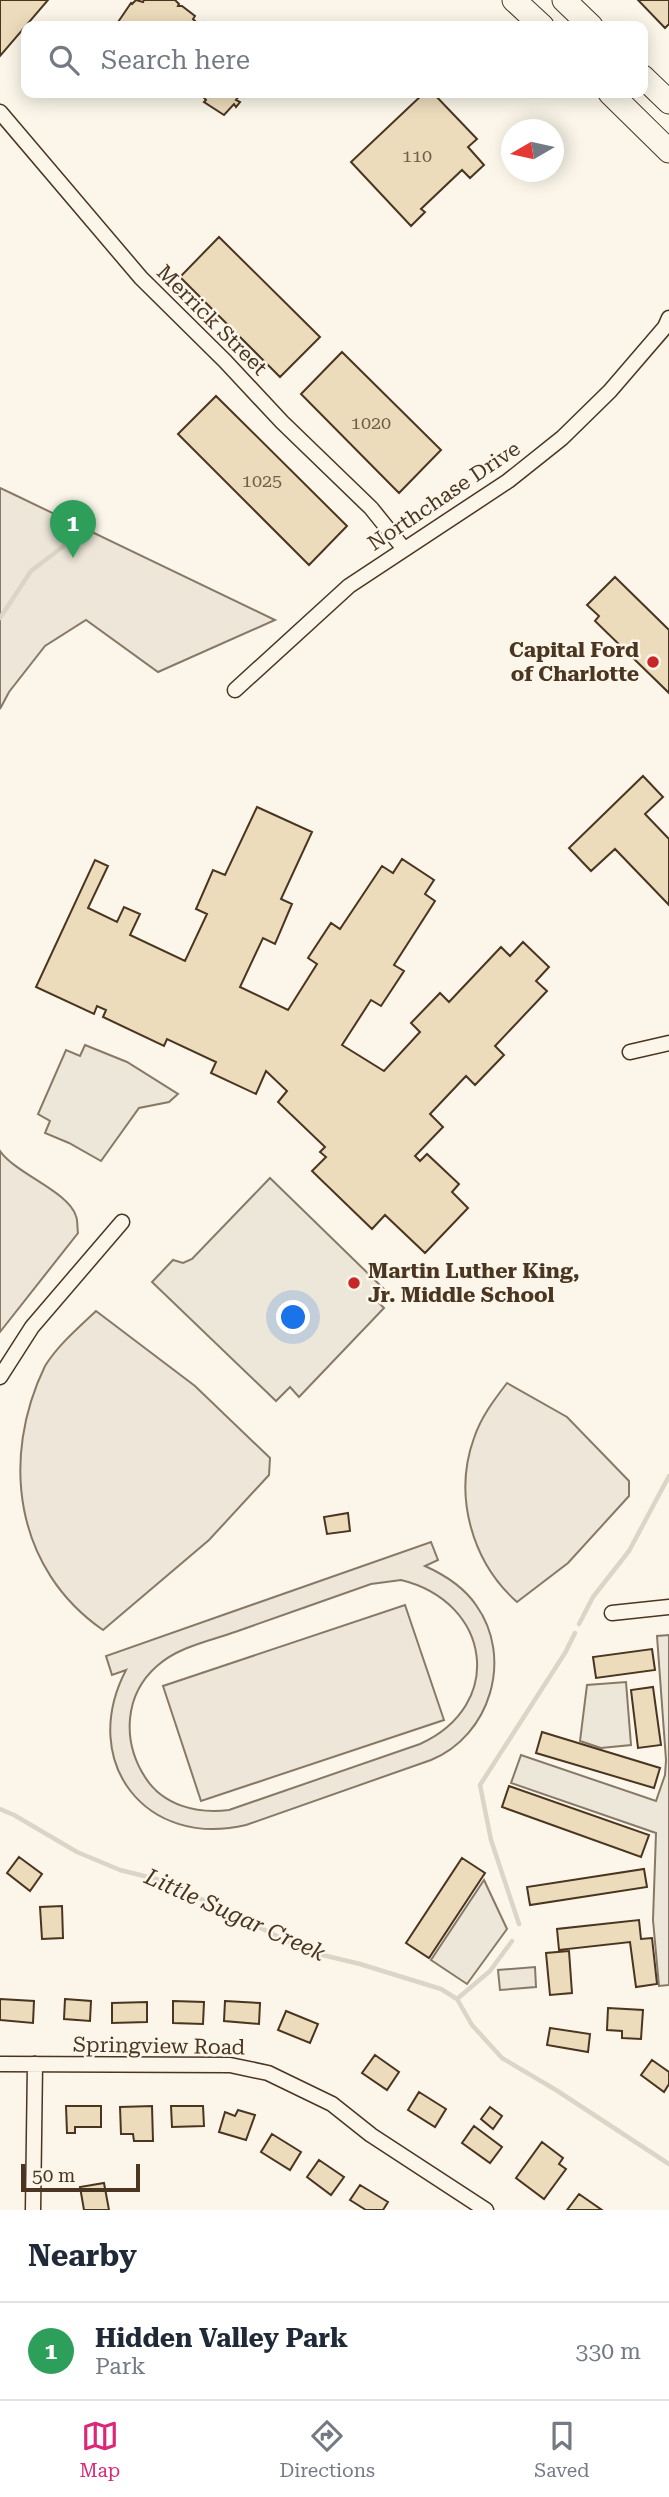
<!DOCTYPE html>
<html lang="en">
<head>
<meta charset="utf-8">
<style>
	:root { --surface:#fff; --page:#f2f2f3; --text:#1f2937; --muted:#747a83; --line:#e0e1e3; --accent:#db2777 }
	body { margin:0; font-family:"Roboto Serif",serif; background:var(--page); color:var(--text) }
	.compass { position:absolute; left:501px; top:119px; width:63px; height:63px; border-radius:50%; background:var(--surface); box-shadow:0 4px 18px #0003; rotate:261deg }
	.scale { position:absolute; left:21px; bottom:18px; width:119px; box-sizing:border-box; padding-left:7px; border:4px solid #4a3520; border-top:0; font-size:19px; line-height:24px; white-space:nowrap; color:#4a3520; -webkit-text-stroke:5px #fbf6e9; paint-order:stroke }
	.you { position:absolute; left:294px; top:1318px; width:24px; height:24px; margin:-18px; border:5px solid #fff; border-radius:50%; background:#1a73e8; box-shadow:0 0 0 10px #1a73e833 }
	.badge { display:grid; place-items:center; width:46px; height:46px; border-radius:50%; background:var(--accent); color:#fff; font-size:23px; font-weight:700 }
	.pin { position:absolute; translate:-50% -58px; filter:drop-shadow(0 2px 4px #0008) }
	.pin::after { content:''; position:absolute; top:37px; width:24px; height:21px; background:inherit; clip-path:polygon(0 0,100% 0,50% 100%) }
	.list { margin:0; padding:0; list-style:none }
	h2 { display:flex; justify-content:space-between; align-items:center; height:91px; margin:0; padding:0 28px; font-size:30px }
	h2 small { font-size:23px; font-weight:400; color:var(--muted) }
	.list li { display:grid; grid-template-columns:46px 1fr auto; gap:21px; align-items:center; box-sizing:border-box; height:98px; padding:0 28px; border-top:2px solid var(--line) }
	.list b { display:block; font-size:26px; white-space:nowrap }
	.list p { margin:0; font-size:23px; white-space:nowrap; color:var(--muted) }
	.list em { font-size:23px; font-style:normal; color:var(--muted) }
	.icon { flex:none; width:38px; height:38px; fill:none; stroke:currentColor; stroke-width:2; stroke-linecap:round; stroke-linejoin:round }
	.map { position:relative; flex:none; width:669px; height:2210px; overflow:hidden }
	.search { position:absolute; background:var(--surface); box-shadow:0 4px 18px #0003; left:21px; right:21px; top:21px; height:77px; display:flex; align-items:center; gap:18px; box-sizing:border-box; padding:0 24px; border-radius:14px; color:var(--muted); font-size:26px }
	.sheet { height:189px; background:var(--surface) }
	nav { display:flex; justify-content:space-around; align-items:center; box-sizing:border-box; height:98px; border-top:2px solid var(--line); background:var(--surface); font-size:19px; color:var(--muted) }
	nav a { display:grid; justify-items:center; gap:4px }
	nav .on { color:var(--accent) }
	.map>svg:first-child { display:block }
	.green { fill:#ede6d9; stroke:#887966; stroke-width:2; fill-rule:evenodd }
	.parking { fill:#ede7d9; stroke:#887966; stroke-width:2 }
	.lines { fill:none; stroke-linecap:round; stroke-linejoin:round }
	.stream { stroke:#dcd4c6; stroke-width:4.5 }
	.building { fill:#ecdcbc; stroke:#4a3520; stroke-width:2 }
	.minor-casing { stroke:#4a3520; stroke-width:17 }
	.primary-casing { stroke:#4a3520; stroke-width:25 }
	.minor { stroke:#fbf6e9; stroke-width:14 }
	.primary { stroke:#fbf6e9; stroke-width:23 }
	.poi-dot { fill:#c62828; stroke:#fbf6e9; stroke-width:2.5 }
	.labels { text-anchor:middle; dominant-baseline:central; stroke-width:5; stroke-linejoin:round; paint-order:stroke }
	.number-label { font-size:18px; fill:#725f47 }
	.street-label { font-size:21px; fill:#4a3520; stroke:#fbf6e9 }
	.poi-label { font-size:21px; font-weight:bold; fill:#4a3520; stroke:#fbf6e9; text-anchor:end }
	.water-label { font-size:23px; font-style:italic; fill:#4a3520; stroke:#fbf6e9 }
</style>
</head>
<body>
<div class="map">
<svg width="669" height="2210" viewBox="0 0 669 2210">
	<rect width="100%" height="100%" fill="#fbf6e9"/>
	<path class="green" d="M0 488 15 495 275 620 158 672 86 620 45 646 9 692 0 709Z
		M0 1151C16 1174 68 1191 76 1216 78 1221 77 1228 78 1233L0 1332Z
		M96 1311 195 1386 270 1458 269 1475 209 1540 103 1630C15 1569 0 1459 45 1366 58 1345 78 1328 96 1311Z
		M507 1383 567 1417 629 1481V1496L568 1563 517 1602C472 1562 453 1496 474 1438 481 1417 494 1400 507 1383Z
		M431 1542 438 1560 425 1566C445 1575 463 1586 476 1605 514 1658 490 1736 431 1760L246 1825C146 1849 78 1762 126 1670L112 1675 106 1656ZM401 1580C491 1602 506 1705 420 1744L229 1810C198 1814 163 1806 145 1777 122 1741 124 1695 157 1666 178 1647 209 1641 235 1632 280 1616 326 1600 371 1584Z
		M405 1605 444 1720 201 1801 163 1686Z
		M535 1967 536 1987 500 1990 498 1970Z"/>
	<path class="parking" d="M85 1045 127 1062 178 1094 169 1102 139 1108 101 1161 69 1143 45 1133 50 1121 38 1114 66 1050 80 1056Z
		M270 1178 384 1289 375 1299 384 1308 299 1397 290 1387 276 1401 152 1282 173 1260 183 1263 192 1259Z
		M669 1635V1985L659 1986 653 1920 656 1833 511 1783 521 1755 656 1801 665 1775 666 1760 657 1636Z
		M626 1682 631 1745 601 1748 580 1741 587 1685Z
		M484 1880 507 1929 467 1984 431 1960Z"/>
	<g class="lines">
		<path class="stream" d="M0 618 31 571 73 539
			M579 1624 593 1597 629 1551 669 1476
			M0 1809 14 1815 77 1852 120 1870 164 1881 310 1952 360 1964 441 1989 457 1999 472 2025 502 2058 556 2090 669 2164
			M519 1924 491 1840 480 1785 565 1653 575 1633
			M457 1999 490 1971 512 1941"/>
	</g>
	<path class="building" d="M0 0H48L0 56Z
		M136 0 143 2 144 0H175L179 4 178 6H182L195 16 193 19 199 25 203 22 207 26H118L116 25 131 3 132 4Z
		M638 0H669V24L665 28Z
		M200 93H247L244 97 240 95 236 100 240 102 236 107 234 104 224 115 204 102 206 100Z
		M424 93H433L477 139 468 147 484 165 470 178 462 170 421 209 425 212 411 226 351 162Z
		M219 237 320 337 280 377 180 277Z
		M342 352 441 450 399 493 301 394Z
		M216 396 347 526 309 565 178 434Z
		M615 577 669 630V693L595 621 599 616 587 605Z
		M643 776 663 797 645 814 669 839V905L615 849 591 871 569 848Z
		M257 807 312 832 281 899 292 904 275 944 263 938 240 987 288 1010 317 964 308 958 331 923 340 929 382 866 393 873 402 859 434 880 425 894 435 901 394 965 404 971 381 1006 371 1000 342 1045 384 1071 420 1032 411 1023 440 993 449 1002 501 947 510 956 523 942 549 967 536 981 547 991 495 1046 504 1055 475 1085 466 1076 430 1114 443 1127 415 1156 420 1161 427 1154 459 1184 452 1192 468 1208 425 1253 385 1215 372 1229 312 1171 326 1157 320 1152 325 1147 278 1102 287 1091 266 1071 256 1094 211 1073 216 1062 167 1039 164 1046 103 1017 106 1010 97 1006 94 1014 36 987 95 860 108 866 88 908 117 922 124 907 140 914 130 935 185 961 207 914 196 909 213 870 225 875Z
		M348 1513 350 1531 327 1534 324 1517Z
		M652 1649 655 1670 596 1678 593 1657Z
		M653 1687 661 1745 638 1748 631 1690Z
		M542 1732 660 1768 654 1788 536 1753Z
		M509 1786 649 1835 641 1857 502 1807Z
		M19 1857 42 1874 30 1891 7 1873Z
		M462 1858 485 1873 429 1958 406 1943Z
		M644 1869 647 1887 530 1905 527 1887Z
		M62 1906 63 1938 42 1939 40 1907Z
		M639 1920 641 1939 652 1938 657 1984 636 1987 630 1942 559 1950 557 1929Z
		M569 1951 572 1993 550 1995 546 1953Z
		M0 1999 34 2001 33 2023 0 2020Z
		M65 1999 91 2001 90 2021 64 2019Z
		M173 2001 204 2002 203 2024 173 2023Z
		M225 2001 260 2003 259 2024 224 2021Z
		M147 2002V2022L112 2023V2003Z
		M608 2008 643 2010 641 2039 622 2038V2031L607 2030Z
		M286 2011 318 2024 310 2043 278 2030Z
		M550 2028 590 2034 588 2052 547 2045Z
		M375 2055 399 2072 387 2090 362 2073Z
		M652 2060 669 2072V2084L664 2092 641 2075Z
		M419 2092 446 2109 435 2127 408 2110Z
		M66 2106H101V2127H75V2133H67Z
		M152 2106 153 2141H134L133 2134H121L120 2107Z
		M171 2106H203L204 2126 172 2127Z
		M490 2107 502 2116 493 2129 481 2119Z
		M238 2110 255 2115 246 2140 219 2132 225 2112 235 2116Z
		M474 2126 502 2147 490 2163 462 2143Z
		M272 2134 301 2152 290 2170 261 2152Z
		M542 2142 563 2158 559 2164 566 2169 544 2199 516 2178Z
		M319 2160 344 2177 331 2195 307 2177Z
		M104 2183 109 2210H84L80 2187Z
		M360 2185 388 2202 383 2210H366L350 2200Z
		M579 2194 602 2210H567Z"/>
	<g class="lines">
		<defs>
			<path id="minor" d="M0 112 141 278 225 361 282 422 371 508 404 549
				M235 690 349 586 508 481 562 438 610 391 665 327 669 318
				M630 1052 669 1043
				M0 1377 32 1327 122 1222
				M612 1613 669 1607
				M0 2064 230 2065 268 2073 332 2104 371 2135 486 2210
				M33 2210 35 2064"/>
			<path id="primary" d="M514 0 542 26
				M564 0 591 26
				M643 77 669 102
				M610 93 669 151"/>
		</defs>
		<use href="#minor" class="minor-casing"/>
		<use href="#primary" class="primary-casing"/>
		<use href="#minor" class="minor"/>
		<use href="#primary" class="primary"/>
	</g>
	<g class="poi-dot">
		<circle cx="653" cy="662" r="7"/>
		<circle cx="354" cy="1283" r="7"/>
	</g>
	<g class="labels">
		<g class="number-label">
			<text x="417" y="155">110</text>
			<text x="371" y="422">1020</text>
			<text x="262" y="480">1025</text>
		</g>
		<g class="street-label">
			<text transform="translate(212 320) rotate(45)">Merrick Street</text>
			<text transform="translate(444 496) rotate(-34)">Northchase Drive</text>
			<text transform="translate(159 2046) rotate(1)">Springview Road</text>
		</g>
		<g class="poi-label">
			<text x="639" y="650">Capital Ford<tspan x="639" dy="24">of Charlotte</tspan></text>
			<text x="368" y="1271" text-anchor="start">Martin Luther King,<tspan x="368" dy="24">Jr. Middle School</tspan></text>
		</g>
		<g class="water-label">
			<text transform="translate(235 1915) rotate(24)">Little Sugar Creek</text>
		</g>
	</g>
</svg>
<svg class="compass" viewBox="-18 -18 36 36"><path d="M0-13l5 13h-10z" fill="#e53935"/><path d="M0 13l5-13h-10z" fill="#747a83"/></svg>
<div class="scale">50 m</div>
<div class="you"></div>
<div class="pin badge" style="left:73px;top:558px;background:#2e9e5b">1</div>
<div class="search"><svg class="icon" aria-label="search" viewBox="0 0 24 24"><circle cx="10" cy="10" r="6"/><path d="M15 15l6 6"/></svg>Search here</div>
</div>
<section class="sheet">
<h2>Nearby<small></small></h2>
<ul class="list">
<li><span class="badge" style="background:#2e9e5b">1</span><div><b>Hidden Valley Park</b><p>Park</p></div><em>330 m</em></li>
</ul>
</section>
<nav>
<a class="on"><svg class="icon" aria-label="map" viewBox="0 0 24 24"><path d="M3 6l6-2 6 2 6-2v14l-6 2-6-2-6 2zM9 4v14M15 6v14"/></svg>Map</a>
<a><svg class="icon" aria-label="directions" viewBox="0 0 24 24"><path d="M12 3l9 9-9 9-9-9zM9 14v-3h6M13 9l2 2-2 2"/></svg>Directions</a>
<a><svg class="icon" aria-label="saved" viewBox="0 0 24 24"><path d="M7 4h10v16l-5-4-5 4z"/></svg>Saved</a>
</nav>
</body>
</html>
